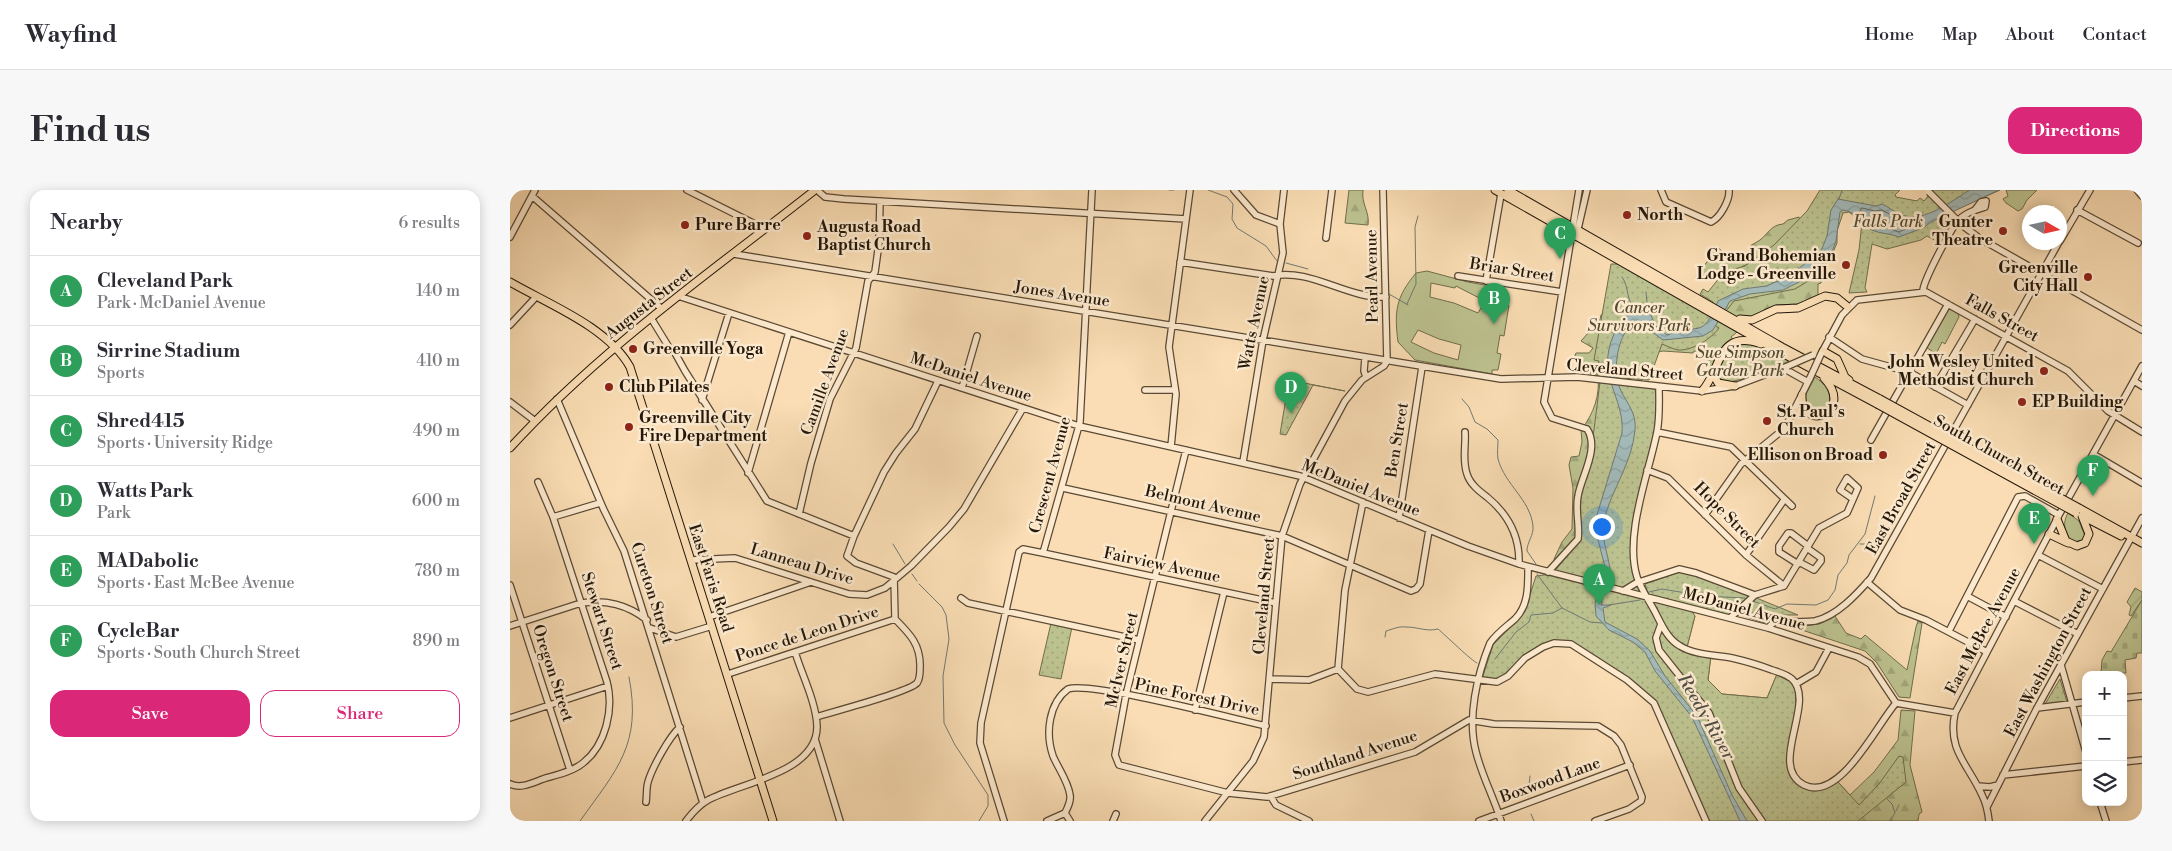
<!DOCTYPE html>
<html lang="en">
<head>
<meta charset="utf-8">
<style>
	:root { --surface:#fff; --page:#f7f7f7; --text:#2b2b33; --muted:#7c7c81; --line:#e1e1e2; --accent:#db2777 }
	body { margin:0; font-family:"Libre Bodoni",serif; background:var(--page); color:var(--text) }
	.controls { position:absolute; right:15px; bottom:15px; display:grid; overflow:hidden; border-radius:10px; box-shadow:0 2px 12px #0003 }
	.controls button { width:45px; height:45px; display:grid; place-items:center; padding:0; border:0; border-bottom:1px solid var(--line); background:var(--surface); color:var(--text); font:25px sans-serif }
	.compass { position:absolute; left:1512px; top:15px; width:45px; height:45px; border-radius:50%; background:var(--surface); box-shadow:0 2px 12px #0003; rotate:99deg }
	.you { position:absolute; left:1091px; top:336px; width:18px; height:18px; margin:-12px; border:4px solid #fff; border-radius:50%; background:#1a73e8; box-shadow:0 0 0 8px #1a73e833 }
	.badge { display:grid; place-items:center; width:32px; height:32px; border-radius:50%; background:var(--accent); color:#fff; font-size:16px; font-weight:700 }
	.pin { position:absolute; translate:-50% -41px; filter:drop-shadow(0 1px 2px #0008) }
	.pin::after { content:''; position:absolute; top:26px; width:18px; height:15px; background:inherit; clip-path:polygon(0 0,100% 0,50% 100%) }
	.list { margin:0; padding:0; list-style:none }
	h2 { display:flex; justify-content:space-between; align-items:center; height:65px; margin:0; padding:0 20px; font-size:21px }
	h2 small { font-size:16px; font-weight:400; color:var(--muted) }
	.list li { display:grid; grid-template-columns:32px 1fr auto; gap:15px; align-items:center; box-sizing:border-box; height:70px; padding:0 20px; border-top:1px solid var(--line) }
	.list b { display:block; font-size:19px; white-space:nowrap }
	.list p { margin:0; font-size:16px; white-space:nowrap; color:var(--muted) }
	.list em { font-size:16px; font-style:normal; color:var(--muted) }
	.actions { display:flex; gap:10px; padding:15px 20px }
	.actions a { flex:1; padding:11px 0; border:1px solid var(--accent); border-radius:15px; text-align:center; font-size:18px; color:var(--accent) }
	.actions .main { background:var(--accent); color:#fff }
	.icon { flex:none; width:28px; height:28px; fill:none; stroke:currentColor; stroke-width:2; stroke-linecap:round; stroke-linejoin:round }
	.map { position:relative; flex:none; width:1632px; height:631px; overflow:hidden; border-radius:15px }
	header { display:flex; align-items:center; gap:30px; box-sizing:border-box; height:70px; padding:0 25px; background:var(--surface); border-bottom:1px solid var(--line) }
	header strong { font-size:24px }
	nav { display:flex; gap:28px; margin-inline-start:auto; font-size:18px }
	.intro { display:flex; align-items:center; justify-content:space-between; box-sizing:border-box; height:120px; padding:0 30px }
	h1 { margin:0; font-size:35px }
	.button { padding:12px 22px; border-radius:15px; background:var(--accent); color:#fff; font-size:18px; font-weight:700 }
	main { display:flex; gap:30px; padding:0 30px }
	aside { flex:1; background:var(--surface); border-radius:15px; box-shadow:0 2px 12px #0003 }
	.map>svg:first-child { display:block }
	.grass { fill:#bcc28f; stroke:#706d4c; fill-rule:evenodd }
	.forest { fill:url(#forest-firs); stroke:#706d4c }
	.cemetery { fill:url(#cemetery-stones); stroke:#706d4c }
	.park { fill:url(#park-dots); stroke:#706d4c }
	.garden { fill:url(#garden-furrows); stroke:#706d4c }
	.water { fill:url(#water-waves); stroke:#707972 }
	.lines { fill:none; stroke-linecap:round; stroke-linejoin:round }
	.shore { stroke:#636861; stroke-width:1 }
	.stream { stroke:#707972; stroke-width:1 }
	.minor-casing { stroke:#5a4934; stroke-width:8 }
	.major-casing { stroke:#24180a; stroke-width:9 }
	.minor { stroke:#fce9ce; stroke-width:5.5 }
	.major { stroke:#faddb4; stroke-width:7 }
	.minor-bridge-casing { stroke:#5a4934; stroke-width:8; stroke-linecap:butt }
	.major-bridge-casing { stroke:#24180a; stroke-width:9; stroke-linecap:butt }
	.minor-bridge { stroke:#fce9ce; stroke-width:5.5 }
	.major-bridge { stroke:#faddb4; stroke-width:7 }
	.poi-dot { fill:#8f2418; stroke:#fce9ce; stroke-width:2 }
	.labels { text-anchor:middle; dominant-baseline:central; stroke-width:5; stroke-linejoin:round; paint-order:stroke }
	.poi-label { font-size:16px; font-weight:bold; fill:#24180a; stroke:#fce9ce; text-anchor:start }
	.park-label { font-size:16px; font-style:italic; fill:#524b32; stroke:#fce9ce }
	.street-label { font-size:16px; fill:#24180a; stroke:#fce9ce }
	.water-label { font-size:18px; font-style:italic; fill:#505047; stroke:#fce9ce }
</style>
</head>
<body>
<header>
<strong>Wayfind</strong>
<nav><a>Home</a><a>Map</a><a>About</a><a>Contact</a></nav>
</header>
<div class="intro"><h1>Find us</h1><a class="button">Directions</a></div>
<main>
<aside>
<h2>Nearby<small>6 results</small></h2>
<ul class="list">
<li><span class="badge" style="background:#2e9e5b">A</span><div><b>Cleveland Park</b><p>Park · McDaniel Avenue</p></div><em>140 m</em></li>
<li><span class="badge" style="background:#2e9e5b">B</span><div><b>Sirrine Stadium</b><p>Sports</p></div><em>410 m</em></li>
<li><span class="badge" style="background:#2e9e5b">C</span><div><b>Shred415</b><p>Sports · University Ridge</p></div><em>490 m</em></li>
<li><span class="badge" style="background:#2e9e5b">D</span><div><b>Watts Park</b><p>Park</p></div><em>600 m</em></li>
<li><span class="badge" style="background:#2e9e5b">E</span><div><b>MADabolic</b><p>Sports · East McBee Avenue</p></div><em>780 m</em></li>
<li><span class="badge" style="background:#2e9e5b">F</span><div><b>CycleBar</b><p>Sports · South Church Street</p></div><em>890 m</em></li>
</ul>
<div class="actions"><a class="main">Save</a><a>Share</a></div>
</aside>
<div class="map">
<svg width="1632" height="631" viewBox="0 0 1632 631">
	<defs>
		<pattern id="forest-firs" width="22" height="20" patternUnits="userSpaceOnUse" patternTransform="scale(1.25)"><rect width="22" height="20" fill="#bcc28f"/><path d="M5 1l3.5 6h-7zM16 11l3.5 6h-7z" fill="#a1a67a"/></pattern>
		<pattern id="cemetery-stones" width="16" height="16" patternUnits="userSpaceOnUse" patternTransform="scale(1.25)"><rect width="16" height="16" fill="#bcc28f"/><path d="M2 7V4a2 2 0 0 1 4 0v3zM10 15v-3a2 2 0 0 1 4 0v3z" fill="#a1a67a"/></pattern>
		<pattern id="park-dots" width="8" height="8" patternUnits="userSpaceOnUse" patternTransform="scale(1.25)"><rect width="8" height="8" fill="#bcc28f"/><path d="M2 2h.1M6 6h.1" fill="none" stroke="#a1a67a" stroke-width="1.8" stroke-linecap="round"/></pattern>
		<pattern id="garden-furrows" width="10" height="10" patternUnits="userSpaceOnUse" patternTransform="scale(1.25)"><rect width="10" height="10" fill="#bcc28f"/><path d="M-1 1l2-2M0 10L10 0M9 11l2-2" fill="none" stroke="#a1a67a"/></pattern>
		<pattern id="water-waves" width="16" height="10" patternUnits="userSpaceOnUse" patternTransform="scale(1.25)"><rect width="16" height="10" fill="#a2b9b8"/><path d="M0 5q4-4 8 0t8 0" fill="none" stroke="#8b9e9d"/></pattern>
	</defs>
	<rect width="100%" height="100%" fill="#faddb4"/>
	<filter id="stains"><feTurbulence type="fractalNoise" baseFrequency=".004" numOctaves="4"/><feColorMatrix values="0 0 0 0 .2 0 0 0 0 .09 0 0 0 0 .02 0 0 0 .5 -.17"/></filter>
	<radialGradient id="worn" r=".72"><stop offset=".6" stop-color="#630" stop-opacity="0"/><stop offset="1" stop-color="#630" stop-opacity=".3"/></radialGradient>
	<path class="grass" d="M1496 0H1527L1517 10 1512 19 1508 21 1496 13 1493 9 1498 6Z
		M917 81 958 92 980 96 999 115 994 146 990 145 987 163 991 164 988 180H982V184L905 170 888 152C884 121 886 107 906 83ZM921 93 945 98 946 96 975 111 968 123 944 113 920 107ZM908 140 929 149 951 155 948 170 924 163 901 152Z
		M1438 118 1448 123 1449 127 1435 154 1432 152 1426 164 1416 157Z
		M1305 187C1315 194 1322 202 1319 215L1309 222 1296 218 1294 208Z
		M1558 323 1569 331 1575 346 1573 350 1564 352C1554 345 1552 333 1558 323Z"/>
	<path class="forest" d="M839 0H853C851 14 860 22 858 35L835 33Z
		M1289 27 1290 32 1317 46 1233 76C1223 84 1221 78 1211 82 1200 85 1197 92 1185 88L1208 57 1214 64 1229 66 1235 71 1237 69 1239 57C1242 54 1246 53 1250 50 1259 43 1261 35 1273 34L1278 30Z
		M1316 72 1311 93 1308 94V105L1288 114 1266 115 1255 119 1221 147 1224 151 1208 163 1201 180 1197 176 1199 162 1184 161 1183 163 1153 161 1107 171 1208 130 1220 111Z
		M1094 123H1119L1086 342 1049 379 1044 369 1052 352 1062 339 1063 298 1059 275 1061 267 1069 266 1072 252 1071 240C1084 223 1090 206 1088 185L1081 184 1076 175 1064 168 1066 163H1079L1083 158 1071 151 1079 142 1087 140 1091 125Z
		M1185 426 1176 461 1201 465 1198 490 1212 504 1257 508 1267 484 1279 578 1295 597 1327 591 1340 605 1364 582 1388 550 1391 520 1405 521 1400 575 1412 622 1409 624 1408 631H1257L1150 440Z
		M1325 426 1336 443 1351 449 1355 445 1397 480 1406 437 1408 431 1412 433 1400 508 1389 507 1367 473 1355 461 1283 437 1309 434Z"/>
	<path class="cemetery" d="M1632 410V463H1627L1626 468 1615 470 1616 483 1591 484 1592 470 1597 461 1601 462Z"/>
	<path class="park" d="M1310 0H1390L1385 5 1386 7 1407 11 1410 8 1414 11 1423 0H1490L1434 25 1444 34 1434 55 1417 46 1411 50 1377 59 1362 54 1355 98 1357 102 1339 103 1349 60 1352 32 1339 22 1333 23 1327 41V53L1320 69 1305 87 1285 99 1224 111 1205 135 1209 138C1201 149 1182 161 1168 160 1163 159 1157 156 1152 154L1139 190 1113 188V195L1145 199C1150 226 1143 249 1136 275 1126 309 1117 349 1124 385 1125 394 1132 402 1135 410L1181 420 1185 426 1176 461 1201 465 1198 490 1212 504 1257 508 1267 484 1285 494 1286 524 1279 578 1295 597 1327 591 1349 615 1369 594 1389 566 1393 567 1396 592 1348 631H1198L1147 513 1128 495 1062 452 1041 451 1018 462 988 490 972 489 983 455 1014 423 1026 386 1042 384 1071 350 1069 323 1072 299 1080 271 1090 192 1087 184 1089 171 1084 170 1101 74H1108L1197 123 1203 112 1190 104 1193 99 1198 102 1214 82 1235 76 1264 55 1297 21Z
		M1233 154 1253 156 1280 171 1233 189 1215 193 1208 189C1204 172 1218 157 1233 154Z
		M779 190 835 201 803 195 776 245 770 244Z
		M1170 382H1177L1238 405V407L1220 425 1138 404 1135 394Z
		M1244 407 1288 425H1270L1269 429 1254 433 1231 425V421Z
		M541 433 562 437 551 489 529 485Z
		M1550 489 1557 512 1535 514Z"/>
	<path class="garden" d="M1625 398 1632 402V410L1621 426 1619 425 1621 417 1617 412Z"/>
	<path class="water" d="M1460 0H1489L1421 32 1413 38 1389 47C1380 43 1370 44 1362 40 1350 34 1348 22 1333 20L1330 22 1326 51 1320 67 1297 88 1273 100 1240 104 1220 111 1203 140 1193 146 1153 150 1137 138 1116 141C1106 157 1103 183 1111 201 1117 213 1127 224 1125 240 1122 274 1102 298 1094 330 1090 344 1098 364 1100 379L1098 381 1091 415H1101L1093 418 1095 432 1127 449 1140 461 1155 486 1187 526 1222 605 1237 631H1230L1182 527 1145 481 1135 462 1123 452 1099 440 1086 426 1085 414 1095 377 1086 342V328L1112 243C1115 207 1085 186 1104 144 1107 136 1115 131 1119 123L1133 121 1141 125 1145 135 1157 145C1189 132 1192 151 1208 111L1233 99 1256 96 1278 87 1311 61 1317 46 1321 20 1328 9 1366 16 1372 14C1379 17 1385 23 1392 25 1415 33 1441 11 1460 0Z"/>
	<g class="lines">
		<path class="shore" d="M1352 18 1365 21 1372 20 1390 30 1402 32 1404 35 1389 42 1376 37 1365 36 1350 22Z"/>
		<path class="stream" d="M659 0H664
			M698 0 717 7 723 14 722 29 727 38 756 56 767 71
			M1329 9 1332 0
			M776 73 798 79
			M1112 87C1120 98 1115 111 1127 121
			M1136 102 1138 123
			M879 104 898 115
			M897 114 906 94 905 37 908 26
			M952 209 959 217 965 232 977 239 988 250C988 256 987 263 988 269 995 295 1020 309 1023 336 1024 345 1017 352 1017 361L1026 374
			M383 354 395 374
			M1350 354H1357L1363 359 1367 358
			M402 384 407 391
			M1027 384 1052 418 1080 432 1092 433
			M409 394 432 417 436 425 439 449 433 486 434 533 445 555 478 605V616L469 631
			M1139 402 1152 399 1194 406 1235 408
			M1243 411 1265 419 1277 414 1306 415 1318 410 1325 400 1328 385 1337 373 1339 365 1355 344 1365 306
			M1099 415 1130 410
			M875 447 876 441C883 439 889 436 896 437 909 437 916 442 928 439 934 444 963 472 967 473
			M985 469 1006 442 1019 432 1021 425 1043 423 1052 418
			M1018 606 1020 586
			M1377 609 1382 614 1385 623 1380 631
			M1386 621 1389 615
			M1021 624 1024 631
			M70 631C107 579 132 555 119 487"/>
		<defs>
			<path id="minor" d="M177 0 255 39
				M307 0 315 7 334 9 676 29
				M724 0 746 25 770 34
				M873 0 877 171
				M1151 0 1156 12 1201 32C1210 28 1220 10 1219 0
				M1627 0 1632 6
				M22 6 152 119
				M1567 20 1628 53
				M1452 35 1469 48 1632 140
				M1067 43 1077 0
				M0 47 25 0
				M816 48 822 0
				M1550 51 1580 0
				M224 64 991 189 1067 187 1192 201 1225 196 1278 176
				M670 72 763 86C801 78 837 109 876 107
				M948 86 1052 102
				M976 91 991 4
				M1413 101C1413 91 1440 41 1447 32 1454 23 1465 20 1475 17L1476 11 1471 12 1465 20
				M168 106 569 236 790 286 958 356 1009 374 1258 438 1348 467 1360 474 1386 513
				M141 128 160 159 165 163 175 181 257 311 344 346
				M0 135 26 107
				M1319 147 1352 169 1399 182 1458 215
				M1311 164 1332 125 1347 110 1416 102 1558 181 1598 221 1632 242
				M855 168 854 181 856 187
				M1273 178 1298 192
				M1624 191 1632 196
				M1149 197C1149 211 1150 227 1147 242 1139 283 1114 345 1127 387 1131 399 1138 409 1144 420 1151 433 1157 449 1170 456 1185 465 1205 465 1222 468 1235 471 1249 475 1262 480 1269 482 1276 484 1282 489 1307 512 1257 576 1294 595 1330 613 1367 534 1386 513
				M1425 197 1465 129
				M452 198 467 146
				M635 200H665
				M47 209 93 318 114 361 193 613
				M192 210 219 123
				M0 212 25 231
				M955 242C956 256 952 270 957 284 960 294 969 301 977 307 999 325 1010 346 1009 374
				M1147 242 1221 257 1282 316
				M1361 250 1438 114
				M661 257 666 204 659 157 680 0
				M676 260 616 505 605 565 609 575 718 603 757 607 905 562 959 530 984 534 1088 536 1104 546 1111 555 1132 607 1131 611 1119 619 1085 631
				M1583 264 1632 293
				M733 272 753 150 773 63 770 34 774 0
				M1137 280 1158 288 1236 365 1274 396
				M238 283 279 142
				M553 298 772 346 901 401 906 399 910 394 919 340
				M289 324 301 273 320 209 346 158 358 91 365 82 369 53 370 11
				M1195 325 1231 274 1275 238 1300 188
				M43 327 90 313
				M889 328 912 177
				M533 363 766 413
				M1236 365 1274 310
				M1528 365 1593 399
				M181 370 225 368 339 404 357 405 375 398 401 376 439 337 454 319 513 218
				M1289 372 1304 380 1311 371V368L1297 358
				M1288 374 1269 362V356L1278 343H1281L1298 356
				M1038 382 1068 349C1070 335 1065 321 1068 306 1071 287 1090 258 1077 239L1042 228 1034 212 1069 0
				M1357 392 1390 420 1416 430 1477 462
				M0 395 60 580
				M1113 401 1126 393 1169 379 1186 383 1245 405
				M1457 406 1496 427
				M451 408 458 413 629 450
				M1504 411 1568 444
				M199 427 301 392
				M1220 428 1245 405 1274 396 1309 338 1337 323 1348 298 1337 288 1330 300 1343 309
				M1151 434 1146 448 1149 460 1199 523 1229 598 1252 631
				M0 436 71 413C97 410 116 414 137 430
				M140 438 166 447 202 436
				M1258 438 1265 431C1278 431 1292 433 1305 431 1327 426 1347 404 1361 388L1549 52
				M1439 441 1508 307 1515 306 1549 325
				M1551 475 1576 562
				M828 479 847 499 858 502 925 484 987 492 998 486 1015 468 1033 457 1044 453 1061 454 1117 490 1144 513 1196 631
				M218 484 385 429
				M760 489 799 490 828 479 835 400 853 312
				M1286 494 1306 482 1319 458
				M1613 508 1632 506
				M1386 513 1445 523
				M1527 518 1576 512
				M685 520 714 402
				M306 527C322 522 399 502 407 493 410 489 410 482 410 478 411 455 400 444 385 429L384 387 346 373 337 366 344 346 374 282 386 263 405 239 428 191
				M0 528 98 496
				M305 549 330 631
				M1613 572 1632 570
				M1493 585 1576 576
				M0 594C11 599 22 593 33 589 46 585 62 582 73 573 96 555 104 519 97 492L43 327 28 292
				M1468 596 1480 597 1488 595
				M761 607 766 615 799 631
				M136 612C137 606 136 599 138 592 142 578 159 547 170 537
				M1590 612 1596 631
				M1477 617 1527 518 1632 328
				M555 623 560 631
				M176 631C182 623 189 615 198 610 229 593 308 583 307 536 306 512 292 485 285 462
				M494 631 470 553 471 533 509 362 513 359 533 363 570 232 582 0
				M537 631 555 623C558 617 561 611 560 605 558 591 548 578 543 566 535 543 539 513 558 499 580 491 724 529 756 536
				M603 631 606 624
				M695 631 743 571 754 547 772 346 790 294 835 211 852 190 874 176 877 171
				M969 631 1120 575
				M991 631C984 608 972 586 966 562 957 528 967 485 980 453 987 443 996 437 1005 429 1019 415 1018 395 1018 377
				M1479 631C1478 622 1476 613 1472 605 1458 574 1437 560 1445 523L1549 325 1632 176"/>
			<path id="major" d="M985 0 1270 162 1367 214
				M998 0 1272 157 1370 209
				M0 92C38 114 98 137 120 177L263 631
				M1230 129 1242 130 1266 119 1288 118 1315 106 1327 108 1338 117
				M1313 161 1327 169 1335 187 1339 190
				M1203 184 1208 193 1225 196
				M1192 201C1211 181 1207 138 1251 154
				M1292 205C1290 244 1346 222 1314 188
				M1284 222 1295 221
				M0 258C90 159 201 82 305 0
				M1569 318 1632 353
				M1572 326 1611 346
				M1547 329 1556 351 1567 356 1575 353 1579 344 1572 326
				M1539 344 1558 353"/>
		</defs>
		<use href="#minor" class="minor-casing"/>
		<use href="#major" class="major-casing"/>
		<use href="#minor" class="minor"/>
		<use href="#major" class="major"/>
		<defs>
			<path id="minor-bridge" d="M1419 2 1452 35
				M1278 176 1303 165
				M1300 188 1311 164"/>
			<path id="major-bridge" d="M1370 209 1569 318
				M1367 214 1566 323"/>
		</defs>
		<use href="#minor-bridge" class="minor-bridge-casing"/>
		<use href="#major-bridge" class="major-bridge-casing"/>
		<use href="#minor-bridge" class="minor-bridge"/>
		<use href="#major-bridge" class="major-bridge"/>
	</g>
	<g class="poi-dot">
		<circle cx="1117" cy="25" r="5"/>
		<circle cx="175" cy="35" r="5"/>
		<circle cx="1493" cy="41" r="5"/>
		<circle cx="297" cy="46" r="5"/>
		<circle cx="1336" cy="75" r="5"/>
		<circle cx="1578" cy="87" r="5"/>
		<circle cx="123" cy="159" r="5"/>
		<circle cx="1534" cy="181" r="5"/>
		<circle cx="99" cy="197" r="5"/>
		<circle cx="1512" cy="212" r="5"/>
		<circle cx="1257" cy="231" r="5"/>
		<circle cx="119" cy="237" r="5"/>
		<circle cx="1373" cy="265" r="5"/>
	</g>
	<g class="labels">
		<g class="poi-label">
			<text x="1127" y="25">North</text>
			<text x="1483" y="32" text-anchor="end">Gunter<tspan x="1483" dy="18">Theatre</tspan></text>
			<text x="185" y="35">Pure Barre</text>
			<text x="307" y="37">Augusta Road<tspan x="307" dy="18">Baptist Church</tspan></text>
			<text x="1326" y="66" text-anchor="end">Grand Bohemian<tspan x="1326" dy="18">Lodge - Greenville</tspan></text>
			<text x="1568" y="78" text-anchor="end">Greenville<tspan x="1568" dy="18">City Hall</tspan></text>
			<text x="133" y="159">Greenville Yoga</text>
			<text x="1524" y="172" text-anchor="end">John Wesley United<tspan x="1524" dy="18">Methodist Church</tspan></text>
			<text x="109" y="197">Club Pilates</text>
			<text x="1522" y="212">EP Building</text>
			<text x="1267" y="222">St. Paul’s<tspan x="1267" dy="18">Church</tspan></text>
			<text x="129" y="228">Greenville City<tspan x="129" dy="18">Fire Department</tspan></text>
			<text x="1363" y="265" text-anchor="end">Ellison on Broad</text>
		</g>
		<g class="park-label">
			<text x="1378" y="32">Falls Park</text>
			<text x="1129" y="118">Cancer<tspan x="1129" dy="18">Survivors Park</tspan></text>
			<text x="1230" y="163">Sue Simpson<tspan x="1230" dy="18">Garden Park</tspan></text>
		</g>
		<g class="street-label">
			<text transform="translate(1002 80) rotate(9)">Briar Street</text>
			<text transform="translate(862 86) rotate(-91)">Pearl Avenue</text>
			<text transform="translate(552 104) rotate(9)">Jones Avenue</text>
			<text transform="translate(139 113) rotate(-38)">Augusta Street</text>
			<text transform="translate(1492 128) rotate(29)">Falls Street</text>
			<text transform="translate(744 133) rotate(-78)">Watts Avenue</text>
			<text transform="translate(1115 180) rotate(5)">Cleveland Street</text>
			<text transform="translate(461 187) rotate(18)">McDaniel Avenue</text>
			<text transform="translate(315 192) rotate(-70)">Camille Avenue</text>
			<text transform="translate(887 250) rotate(-81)">Ben Street</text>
			<text transform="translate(1489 265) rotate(29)">South Church Street</text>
			<text transform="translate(540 285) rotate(-75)">Crescent Avenue</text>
			<text transform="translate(851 298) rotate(22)">McDaniel Avenue</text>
			<text transform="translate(1391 308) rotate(-61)">East Broad Street</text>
			<text transform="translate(693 314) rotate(13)">Belmont Avenue</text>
			<text transform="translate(1217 325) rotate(45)">Hope Street</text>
			<text transform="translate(292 374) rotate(17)">Lanneau Drive</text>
			<text transform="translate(652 375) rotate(12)">Fairview Avenue</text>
			<text transform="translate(201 388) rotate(72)">East Faris Road</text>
			<text transform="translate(142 403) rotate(72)">Cureton Street</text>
			<text transform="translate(754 406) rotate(-85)">Cleveland Street</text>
			<text transform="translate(1234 419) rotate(15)">McDaniel Avenue</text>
			<text transform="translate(92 431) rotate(72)">Stewart Street</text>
			<text transform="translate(1473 441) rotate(-62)">East McBee Avenue</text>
			<text transform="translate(297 444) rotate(-18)">Ponce de Leon Drive</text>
			<text transform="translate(612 470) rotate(-77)">McIver Street</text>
			<text transform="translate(1538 472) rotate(-62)">East Washington Street</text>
			<text transform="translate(43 483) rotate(72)">Oregon Street</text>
			<text transform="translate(687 507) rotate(12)">Pine Forest Drive</text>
			<text transform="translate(845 565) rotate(-18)">Southland Avenue</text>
			<text transform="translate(1040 590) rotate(-20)">Boxwood Lane</text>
		</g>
		<g class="water-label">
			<text transform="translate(1196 527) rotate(60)">Reedy River</text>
		</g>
	</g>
	<rect width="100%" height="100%" filter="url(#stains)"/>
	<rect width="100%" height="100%" fill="url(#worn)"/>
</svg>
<div class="controls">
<button>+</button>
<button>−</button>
<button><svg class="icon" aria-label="layers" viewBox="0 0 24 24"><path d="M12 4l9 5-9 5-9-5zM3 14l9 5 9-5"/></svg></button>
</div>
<svg class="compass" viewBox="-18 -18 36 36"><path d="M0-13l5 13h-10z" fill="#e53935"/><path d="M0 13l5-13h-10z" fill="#7c7c81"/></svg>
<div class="you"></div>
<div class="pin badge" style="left:1089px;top:415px;background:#2e9e5b">A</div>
<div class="pin badge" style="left:984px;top:134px;background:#2e9e5b">B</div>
<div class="pin badge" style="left:1050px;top:69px;background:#2e9e5b">C</div>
<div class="pin badge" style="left:781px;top:223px;background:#2e9e5b">D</div>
<div class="pin badge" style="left:1524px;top:354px;background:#2e9e5b">E</div>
<div class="pin badge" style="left:1583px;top:306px;background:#2e9e5b">F</div>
</div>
</main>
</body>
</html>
